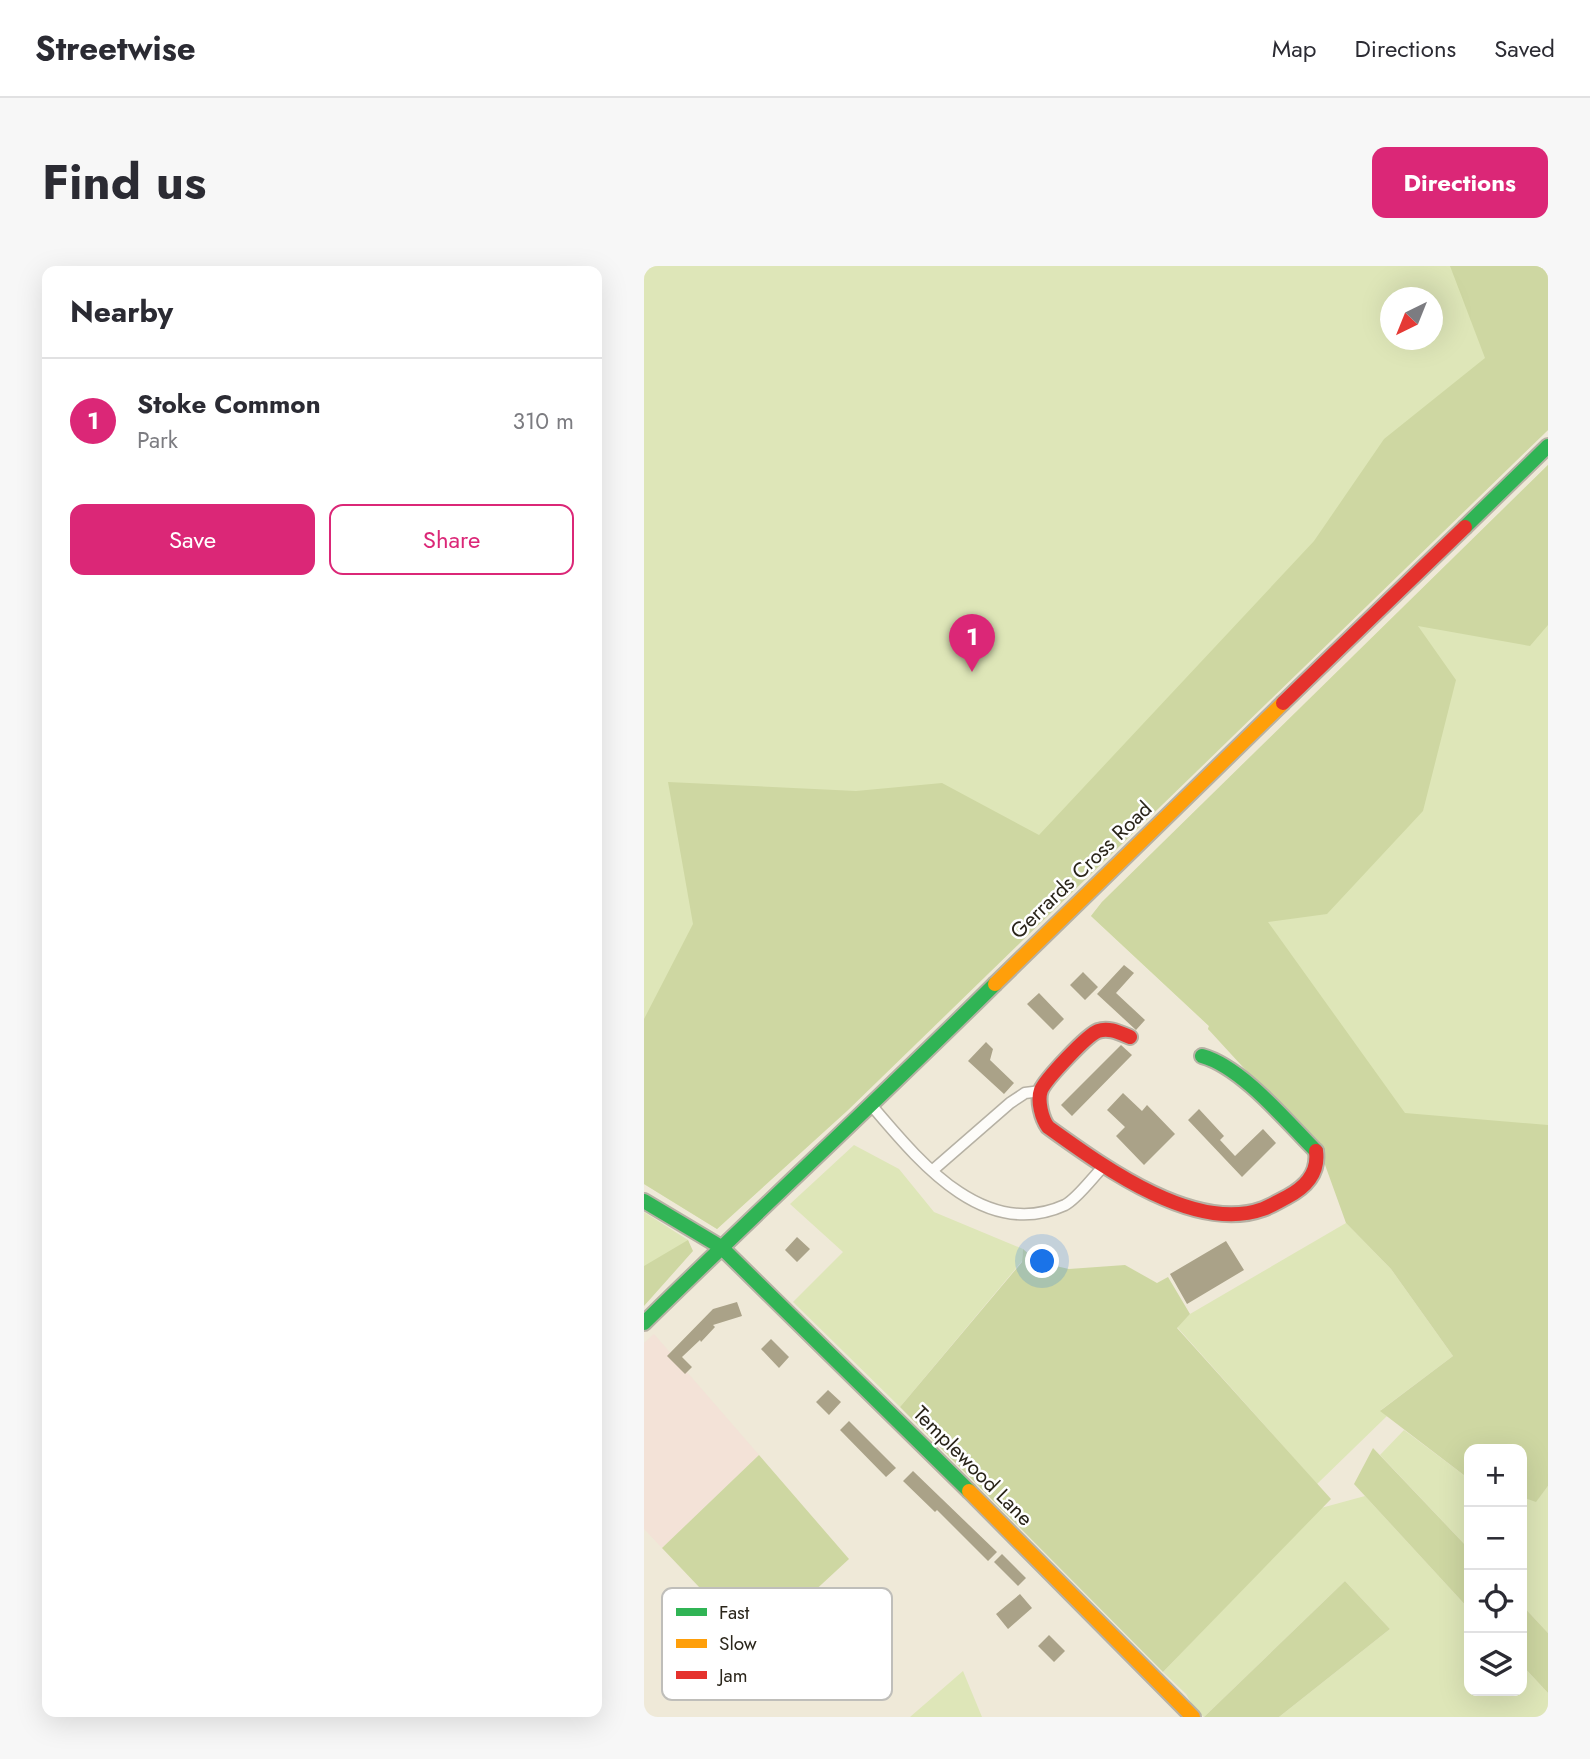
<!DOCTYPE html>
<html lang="en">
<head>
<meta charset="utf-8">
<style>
	:root { --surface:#fff; --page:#f7f7f7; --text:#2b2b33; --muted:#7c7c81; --line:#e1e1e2; --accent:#db2777 }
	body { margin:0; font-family:Jost,sans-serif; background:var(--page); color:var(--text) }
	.controls { position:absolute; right:21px; bottom:21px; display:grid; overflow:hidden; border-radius:14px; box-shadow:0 7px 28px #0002 }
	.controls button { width:63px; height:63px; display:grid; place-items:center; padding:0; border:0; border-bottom:2px solid var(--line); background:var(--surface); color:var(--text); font:35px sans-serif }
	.compass { position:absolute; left:736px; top:21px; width:63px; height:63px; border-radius:50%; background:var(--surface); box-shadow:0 7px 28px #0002; rotate:223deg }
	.you { position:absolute; left:399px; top:996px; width:24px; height:24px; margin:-18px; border:5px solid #fff; border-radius:50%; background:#1a73e8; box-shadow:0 0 0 10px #1a73e833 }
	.badge { display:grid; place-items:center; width:46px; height:46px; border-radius:50%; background:var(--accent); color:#fff; font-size:23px; font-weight:700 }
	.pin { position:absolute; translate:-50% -58px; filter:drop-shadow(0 2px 4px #0008) }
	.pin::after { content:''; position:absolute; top:37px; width:24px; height:21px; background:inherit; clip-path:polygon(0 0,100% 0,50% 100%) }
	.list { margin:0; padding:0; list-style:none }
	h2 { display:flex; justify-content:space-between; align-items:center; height:91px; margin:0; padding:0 28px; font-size:30px }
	h2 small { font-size:23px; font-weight:400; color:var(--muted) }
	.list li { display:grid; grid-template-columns:46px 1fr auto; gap:21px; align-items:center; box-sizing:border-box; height:126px; padding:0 28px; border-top:2px solid var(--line) }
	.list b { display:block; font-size:26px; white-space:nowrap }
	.list p { margin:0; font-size:23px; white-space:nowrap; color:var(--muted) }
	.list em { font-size:23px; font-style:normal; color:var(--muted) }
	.actions { display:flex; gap:14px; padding:21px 28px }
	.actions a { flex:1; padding:16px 0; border:2px solid var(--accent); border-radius:14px; text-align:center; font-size:24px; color:var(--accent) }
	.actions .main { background:var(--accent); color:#fff }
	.icon { flex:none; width:38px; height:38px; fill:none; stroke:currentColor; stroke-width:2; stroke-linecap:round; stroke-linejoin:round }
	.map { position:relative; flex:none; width:904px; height:1451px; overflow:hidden; border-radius:14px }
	header { display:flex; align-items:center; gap:42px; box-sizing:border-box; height:98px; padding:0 35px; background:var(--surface); border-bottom:2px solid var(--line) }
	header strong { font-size:33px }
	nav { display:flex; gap:38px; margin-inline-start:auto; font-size:24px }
	.intro { display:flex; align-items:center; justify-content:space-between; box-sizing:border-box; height:168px; padding:0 42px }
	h1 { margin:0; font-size:49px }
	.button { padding:18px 32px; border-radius:14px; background:var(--accent); color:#fff; font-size:24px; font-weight:700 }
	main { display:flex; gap:42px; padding:0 42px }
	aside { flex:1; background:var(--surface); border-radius:14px; box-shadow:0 7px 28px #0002 }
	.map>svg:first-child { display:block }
	.commercial { fill:#f3e2d7 }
	.green { fill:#dee6b8; fill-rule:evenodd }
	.forest { fill:#ced7a2 }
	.building { fill:#aaa288 }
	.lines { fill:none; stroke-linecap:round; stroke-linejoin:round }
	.street-casing { stroke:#b6b1a4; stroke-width:13 }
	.fast-casing { stroke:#b6b1a4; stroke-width:18 }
	.slow-casing { stroke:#b6b1a4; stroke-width:18 }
	.jam-casing { stroke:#b6b1a4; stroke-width:18 }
	.street { stroke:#fdfcf9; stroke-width:10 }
	.fast { stroke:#30b455; stroke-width:14 }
	.slow { stroke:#ff9f0a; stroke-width:14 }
	.jam { stroke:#e5322d; stroke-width:14 }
	.labels { text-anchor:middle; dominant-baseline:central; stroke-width:5; stroke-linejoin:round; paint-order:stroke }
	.street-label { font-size:21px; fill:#2a251a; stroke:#fff }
	.key { fill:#fff; stroke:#bfbeba; stroke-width:2 }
	.key-label { font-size:19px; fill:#2a251a }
</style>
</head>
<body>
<header>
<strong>Streetwise</strong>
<nav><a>Map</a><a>Directions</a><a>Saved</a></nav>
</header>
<div class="intro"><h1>Find us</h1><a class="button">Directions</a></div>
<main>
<aside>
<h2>Nearby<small></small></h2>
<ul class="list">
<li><span class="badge">1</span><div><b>Stoke Common</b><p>Park</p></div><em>310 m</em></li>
</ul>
<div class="actions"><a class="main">Save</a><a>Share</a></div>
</aside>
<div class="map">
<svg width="904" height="1451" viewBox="0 0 904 1451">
	<rect width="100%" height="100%" fill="#efe9d8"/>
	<path class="commercial" d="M10 1068 115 1189 18 1282 0 1263V1077Z"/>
	<path class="green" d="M0 0H904V164L204 844 73 963 0 918ZM746 32H788V74H746Z
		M904 199V1014L564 763 565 760 447 650 458 636Z
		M210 879 255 903 290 946 379 983 378 995 256 1141 149 1036 199 986 146 938Z
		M0 946 44 974 46 981 0 1019Z
		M702 957 747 1003 809 1090 737 1144 743 1150 673 1218 533 1061 546 1048Z
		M760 1164 825 1213V1283L736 1189Z
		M904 1220V1367L878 1339V1231L892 1235Z
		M721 1230 825 1343V1425H878V1399L904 1427V1451H635L746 1363 701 1315 560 1451 552 1445 542 1428 519 1406 677 1242Z
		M319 1405 338 1451H266Z"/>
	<path class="forest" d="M806 0H904V164L204 844 73 963 0 918V753L49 658 24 516 212 525 298 517 395 569 670 275 740 173 841 92Z
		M904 199V359L886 380 774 360 812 414 779 545 683 648 624 656 761 847 904 859V1220L892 1236 878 1231V1183H825V1213L736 1145 809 1090 747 1003 702 957 676 885 564 763 565 760 447 650 458 636Z
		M44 974 49 985 0 1040V1000Z
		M379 983 394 996 425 1003 481 999 513 1017 524 1011 546 1048 533 1062 687 1233 519 1406 256 1141 378 996Z
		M729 1182 825 1283V1343L710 1218Z
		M115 1189 205 1293 111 1380 18 1282Z
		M701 1315 746 1363 635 1451H560Z
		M878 1339 904 1367V1427L878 1399Z"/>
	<path class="building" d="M480 699 490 707 472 727 501 754 492 764 453 728Z
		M439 706 454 721 441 734 426 719Z
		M395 727 420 753 409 764 383 738Z
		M342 776 349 783 346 794 370 817 360 828 324 795Z
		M477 779 488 789 428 850 417 839Z
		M479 827 498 845 503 839 531 868 500 899 472 870 481 861 463 844Z
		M555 843 580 870 576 874 591 890 619 863 632 877 598 911 544 854Z
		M153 971 166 983 153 996 141 984Z
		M582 975 600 1004 543 1038 526 1008Z
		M93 1036 98 1050 69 1059 71 1061 57 1076 56 1074 38 1091 48 1101 41 1108 23 1090 69 1043Z
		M127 1073 145 1091 135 1102 117 1083Z
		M184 1124 197 1136 185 1149 172 1136Z
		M205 1155 252 1202 242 1211 196 1164Z
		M269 1205 353 1286 344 1295 293 1244 291 1246 259 1215Z
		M358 1288 382 1312 374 1320 350 1296Z
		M376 1328 388 1342 364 1363 352 1348Z
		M405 1369 421 1385 410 1396 394 1380Z"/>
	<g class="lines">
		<defs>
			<path id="street" d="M228 840C275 895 340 976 421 939 433 933 449 911 459 901
				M289 904 366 837 381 827 397 825"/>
			<path id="fast" d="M821 261 904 180
				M558 790C598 801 642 855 672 885
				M0 935 77 981 325 1225
				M0 1057C116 943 235 833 351 718"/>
			<path id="slow" d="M351 718 639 437
				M325 1225 549 1451"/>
			<path id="jam" d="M639 437 821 261
				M486 771C476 767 465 761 454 765 443 769 402 813 397 824 393 835 398 853 404 861 457 899 550 968 619 943 627 940 635 935 643 931 662 921 675 907 672 885"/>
		</defs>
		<use href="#street" class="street-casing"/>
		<use href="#fast" class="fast-casing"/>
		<use href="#slow" class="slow-casing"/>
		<use href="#jam" class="jam-casing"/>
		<use href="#street" class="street"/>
		<use href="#fast" class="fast"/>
		<use href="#slow" class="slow"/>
		<use href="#jam" class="jam"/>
	</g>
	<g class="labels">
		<g class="street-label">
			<text transform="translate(437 604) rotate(-44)">Gerrards Cross Road</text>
			<text transform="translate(329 1200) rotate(45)">Templewood Lane</text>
		</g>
	</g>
	<rect x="18" y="1322" width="230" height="112" rx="10" class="key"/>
	<rect x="32" y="1342" width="31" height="8" fill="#30b455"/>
	<rect x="32" y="1373" width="31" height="9" fill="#ff9f0a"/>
	<rect x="32" y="1405" width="31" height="8" fill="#e5322d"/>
	<g class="key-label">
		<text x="75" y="1353">Fast</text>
		<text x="75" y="1384">Slow</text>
		<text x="75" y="1416">Jam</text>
	</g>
</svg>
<div class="controls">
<button>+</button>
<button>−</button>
<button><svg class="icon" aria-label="locate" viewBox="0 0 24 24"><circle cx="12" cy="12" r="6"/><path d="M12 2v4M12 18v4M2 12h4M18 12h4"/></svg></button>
<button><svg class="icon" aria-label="layers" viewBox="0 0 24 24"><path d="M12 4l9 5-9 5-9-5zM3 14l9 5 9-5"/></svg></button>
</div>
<svg class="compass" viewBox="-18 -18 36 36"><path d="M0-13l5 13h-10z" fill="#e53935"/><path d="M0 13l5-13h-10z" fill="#7c7c81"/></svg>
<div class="you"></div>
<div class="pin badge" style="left:328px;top:406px">1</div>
</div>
</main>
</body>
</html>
